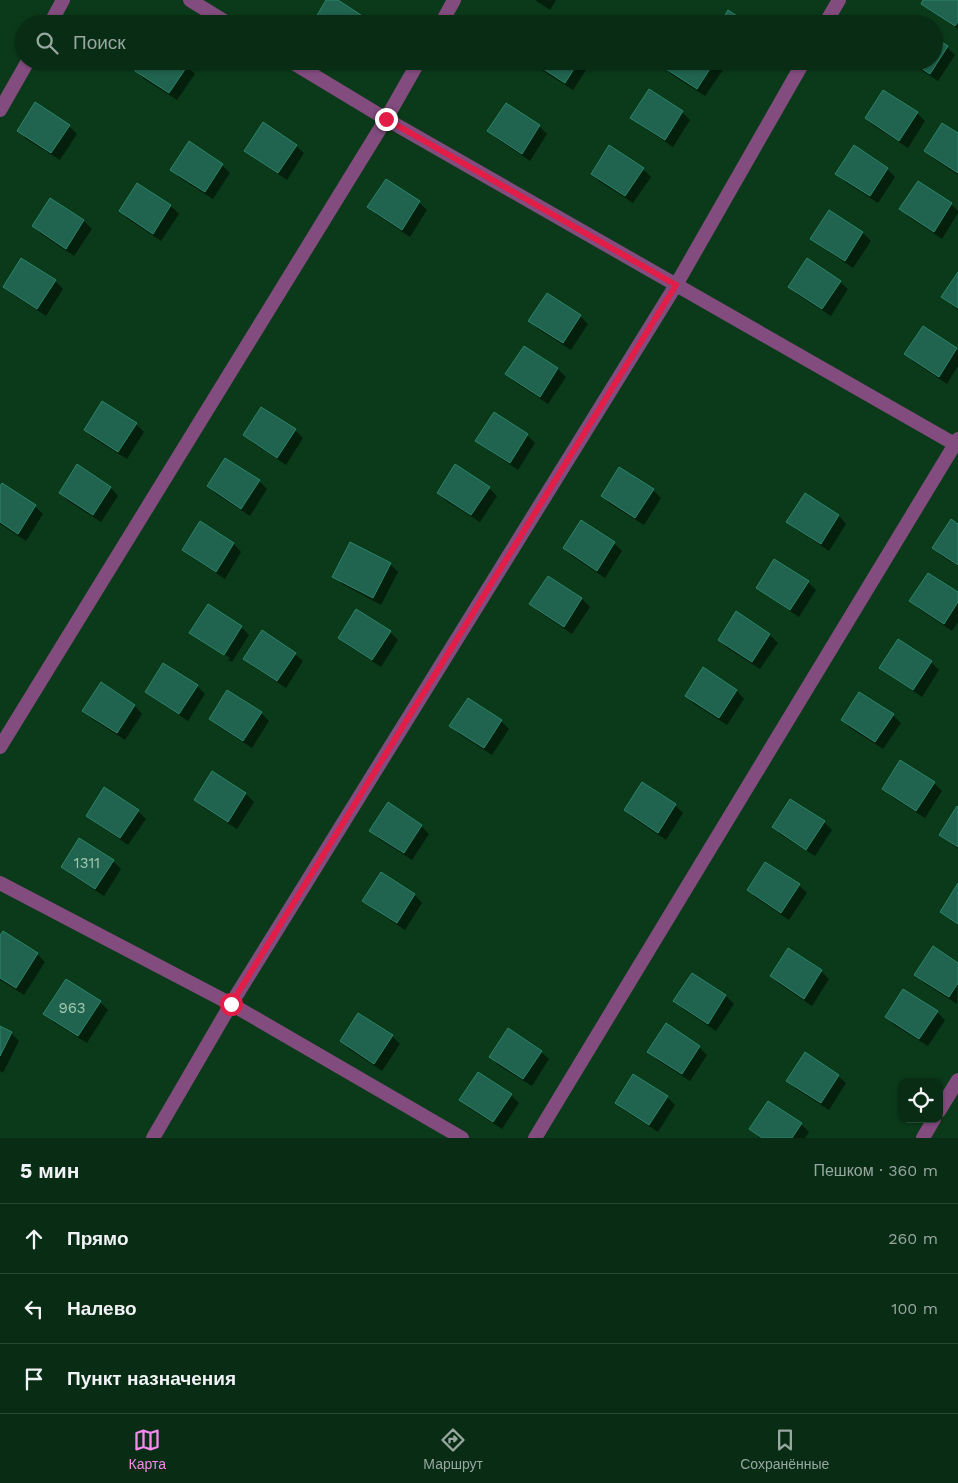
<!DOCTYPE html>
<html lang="ru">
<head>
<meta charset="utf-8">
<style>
	:root { --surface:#082c14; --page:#11341d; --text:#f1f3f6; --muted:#98a7a0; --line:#294834; --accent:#f589ee }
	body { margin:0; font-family:"Work Sans",sans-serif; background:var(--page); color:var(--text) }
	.controls { position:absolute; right:15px; bottom:15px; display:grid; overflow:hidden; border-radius:10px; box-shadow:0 1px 4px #0004 }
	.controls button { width:45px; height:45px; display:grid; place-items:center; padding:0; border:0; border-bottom:1px solid var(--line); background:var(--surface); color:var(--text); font:25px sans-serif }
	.stop { position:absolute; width:15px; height:15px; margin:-11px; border:4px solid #e11d48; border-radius:50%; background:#fff }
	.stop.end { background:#e11d48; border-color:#fff; box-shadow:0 1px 5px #0008 }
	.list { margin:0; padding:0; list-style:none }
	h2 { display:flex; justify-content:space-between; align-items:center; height:65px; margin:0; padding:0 20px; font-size:21px }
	h2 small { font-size:16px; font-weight:400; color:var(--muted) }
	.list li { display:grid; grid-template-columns:32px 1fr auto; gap:15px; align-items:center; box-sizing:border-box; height:70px; padding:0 20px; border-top:1px solid var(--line) }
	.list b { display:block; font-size:19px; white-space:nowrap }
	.list em { font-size:16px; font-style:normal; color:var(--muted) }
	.icon { flex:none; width:28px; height:28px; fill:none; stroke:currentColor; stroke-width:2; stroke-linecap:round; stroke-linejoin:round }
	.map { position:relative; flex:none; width:958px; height:1138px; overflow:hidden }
	.search { position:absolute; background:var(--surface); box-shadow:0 1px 4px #0004; left:15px; right:15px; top:15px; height:55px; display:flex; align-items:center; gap:12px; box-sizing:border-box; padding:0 18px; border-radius:28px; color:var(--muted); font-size:19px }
	.sheet { height:275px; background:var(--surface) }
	nav { display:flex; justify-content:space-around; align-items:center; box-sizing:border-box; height:70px; border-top:1px solid var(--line); background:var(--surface); font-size:14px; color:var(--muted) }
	nav a { display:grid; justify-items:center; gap:2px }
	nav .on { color:var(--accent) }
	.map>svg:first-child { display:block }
	.shadow { fill:#0007 }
	.building { fill:#20634f; stroke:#2c856b }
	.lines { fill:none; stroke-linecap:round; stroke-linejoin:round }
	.minor { stroke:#834c7f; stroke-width:14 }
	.route { stroke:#e11d48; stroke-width:6 }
	.labels { text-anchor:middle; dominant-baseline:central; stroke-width:4; stroke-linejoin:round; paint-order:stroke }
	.number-label { font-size:15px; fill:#a1c8b0 }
</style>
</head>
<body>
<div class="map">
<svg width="958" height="1138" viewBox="0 0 958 1138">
	<rect width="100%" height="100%" fill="#0b3a1a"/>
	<path class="shadow" d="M328 0H336L363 18 369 24H313Z
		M535 0H556L550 10Z
		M925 0H958V29L931 11 923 3Z
		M947 47 955 55 938 81 907 61H934Z
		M533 61H588L590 64 573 90 540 69Z
		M714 61 723 70 705 96 672 75 664 67Z
		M187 66 195 74 177 100 144 79 136 71Z
		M649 91 682 112 690 120 673 147 640 125 632 117Z
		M506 104 539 126 547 134 530 161 497 139 489 131Z
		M917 113 925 121 908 148 874 126 866 118Z
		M69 126 77 134 60 160 26 139 19 131Z
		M958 134V175L934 159 926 151Z
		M296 146 304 153 287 180 254 158 246 150Z
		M222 165 230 173 213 199 180 178 172 170Z
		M643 169 651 177 633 203 600 182 592 174Z
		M887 169 895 177 878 203 845 182 837 174Z
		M137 185 171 206 179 214 161 241 128 219 120 211Z
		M51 199 84 221 92 229 74 256 41 234 33 226Z
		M419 202 427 210 410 237 377 215 369 207Z
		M951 204 958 211V213L942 239 909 217 901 209Z
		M829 212 863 233 871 241 853 268 820 246 812 239Z
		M958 274V310L943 297Z
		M55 281 63 289 46 316 12 294 5 287Z
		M840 282 848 289 831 316 798 295 790 287Z
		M580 316 588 324 571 350 538 329 530 321Z
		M524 348 558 369 566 377 548 404 515 382 507 374Z
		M956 349 958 351V366L947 384 914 362 906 354Z
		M494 414 527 435 535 443 518 470 485 448 477 441Z
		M136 424 144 432 127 459 93 438 85 430Z
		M295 430 303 438 286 465 253 443 245 435Z
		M78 466 111 488 118 496 101 522 68 501 60 493Z
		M259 481 267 489 250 516 216 494 208 486Z
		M0 488 35 506 43 514 26 541 0 524Z
		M489 488 497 496 480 522 446 501 439 493Z
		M653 490 661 498 644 525 610 504 602 496Z
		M805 494 839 516 846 524 829 551 796 529 788 521Z
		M581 521 614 543 622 551 605 578 572 556 564 548Z
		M201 523 234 544 241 552 225 579 191 557 183 549Z
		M958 526V566L942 556 934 548Z
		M390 564 398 572 381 605 342 584 334 576Z
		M548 577 582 599 590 607 572 634 539 612 531 604Z
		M808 582 816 590 799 617 766 595 758 587Z
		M958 594V622L952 631 919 609 911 601Z
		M208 606 241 627 249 635 232 662 228 660 230 658 198 637V640L191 632Z
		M736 613 770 635 778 643 760 669 727 648 719 640Z
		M390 632 398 640 381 667 347 645 339 638Z
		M898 641 931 662 939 670 922 697 889 675 881 668Z
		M295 654 303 661 286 688 252 666 245 658Z
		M704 669 737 691 744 699 727 725 694 704 686 696Z
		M101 684 135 706 142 714 125 740 92 719 84 711Z
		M197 686 205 694 188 721 155 699 147 692Z
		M261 713 269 721 252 748 218 726 210 719Z
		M893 715 901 723 883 749 850 728 842 720Z
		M501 721 509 729 492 755 459 734 451 726Z
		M901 762 934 783 942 791 925 818 892 797 884 789Z
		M213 773 246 794 254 802 237 829 203 807 195 800Z
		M642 784 675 805 683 813 666 840 633 818 625 810Z
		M958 808V849L940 835Z
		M138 811 146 819 128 845 96 823 88 815Z
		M824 822 832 830 815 856 781 835 773 827Z
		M421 826 429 834 412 860 379 839 371 831Z
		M113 861 121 869 104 896 70 874 62 866Z
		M381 874 415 895 422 903 405 930 372 908 364 900Z
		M799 885 807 893 789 920 756 898 748 890Z
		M0 938 37 954 45 962 24 995 0 980Z
		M958 964 957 1004 924 983 916 975Z
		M821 971 829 979 812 1006 779 984 771 976Z
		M692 975 726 996 734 1004 716 1031 683 1009 675 1001Z
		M100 1002 108 1010 87 1043 53 1022 45 1014Z
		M937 1012 945 1020 928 1046 894 1025 886 1017Z
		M0 1028 11 1033 19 1041 3 1073 0 1071Z
		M392 1036 400 1044 382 1071 349 1049 342 1041Z
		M699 1047 707 1055 690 1081 657 1060 649 1052Z
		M541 1052 549 1059 532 1086 498 1065 491 1057Z
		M838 1076 846 1083 829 1110 796 1089 788 1081Z
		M511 1095 519 1103 502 1129 469 1108 461 1100Z
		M667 1097 675 1105 658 1132 624 1110 616 1102Z
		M801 1124 809 1132 805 1138H760L751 1129Z"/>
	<path class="building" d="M326 0H338L364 17 359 24H312Z
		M923 0H958V22L955 26 921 4Z
		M728 10 749 24H720Z
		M934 37 948 46 930 74 910 61H934Z
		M141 61H182L188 65 169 93 135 71Z
		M531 61H579L565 83Z
		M666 61H715L697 89 663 67Z
		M649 89 683 111 665 140 630 118Z
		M883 90 918 112 899 141 865 118Z
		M35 102 70 125 51 153 17 131Z
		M506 103 540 125 522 154 487 131Z
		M263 122 297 145 278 173 244 151Z
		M942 123 958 133V173L924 151Z
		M189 141 223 164 205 192 170 170Z
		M609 145 644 168 625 196 591 174Z
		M854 145 888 168 870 196 835 174Z
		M386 179 420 201 402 230 367 207Z
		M918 181 952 203 934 232 899 209Z
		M137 183 171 205 153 234 119 211Z
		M50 198 84 220 66 249 32 226Z
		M829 210 863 232 845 261 810 239Z
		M21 258 56 280 37 309 3 287Z
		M807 258 841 281 822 309 788 287Z
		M958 272V308L941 297Z
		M547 293 581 315 563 343 528 321Z
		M923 326 957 348 939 377 904 354Z
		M524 346 558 368 540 397 505 374Z
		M102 401 137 423 118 452 84 430Z
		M261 407 296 429 277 458 243 435Z
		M494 412 528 434 510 463 475 441Z
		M225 458 260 480 241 509 207 486Z
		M77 464 111 487 93 515 59 493Z
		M455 464 490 487 471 515 437 493Z
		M619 467 654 489 635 518 601 496Z
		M2 483 36 505 18 534 0 522V486Z
		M805 493 839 515 821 544 786 522Z
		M951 519 958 524V565L932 548Z
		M581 520 615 542 597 571 563 548Z
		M200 521 234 543 216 572 182 550Z
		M350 542 391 563 373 598 332 577Z
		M774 559 809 581 790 610 756 588Z
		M928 573 958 592V602L944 624 909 601Z
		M548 576 582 598 564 627 529 604Z
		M208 604 242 626 224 655 189 633Z
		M356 609 391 631 372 660 338 638Z
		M736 611 770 634 752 662 718 640Z
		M262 630 296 653 277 681 243 659Z
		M898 639 932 661 913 690 879 668Z
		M163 663 198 685 179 714 145 692Z
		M703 667 737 690 719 718 685 696Z
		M101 682 135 705 117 733 82 711Z
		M227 690 262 712 243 741 209 719Z
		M859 692 894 714 875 742 841 720Z
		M468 698 502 720 484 748 449 726Z
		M900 760 935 782 916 811 882 789Z
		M212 771 246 793 228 822 194 800Z
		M642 782 676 804 658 833 624 810Z
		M104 787 139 810 120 838 86 816Z
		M790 799 825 821 806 850 772 827Z
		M388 802 422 825 404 853 369 831Z
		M957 806 958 807V847L939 835Z
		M79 838 114 860 95 889 61 867Z
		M765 862 800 884 781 913 747 890Z
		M381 872 415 894 397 923 362 901Z
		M958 883V924L940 912Z
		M3 931 38 953 16 988 0 978V935Z
		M933 946 958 963V983L949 997 914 975Z
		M788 948 822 970 804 999 770 976Z
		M692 973 726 995 708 1024 673 1001Z
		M66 979 101 1001 78 1036 43 1014Z
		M903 989 938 1011 919 1039 885 1017Z
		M358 1013 393 1035 374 1064 340 1041Z
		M666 1023 700 1046 682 1074 647 1052Z
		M0 1026 12 1032 0 1056Z
		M508 1028 542 1051 523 1079 489 1057Z
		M805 1052 839 1075 821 1103 786 1081Z
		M478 1072 512 1094 493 1122 459 1100Z
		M633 1074 668 1096 649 1125 615 1103Z
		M768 1101 802 1123 792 1138H762L749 1129Z"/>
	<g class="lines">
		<path class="minor" d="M190 0 229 24
			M50 24 63 0
			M441 24 454 0
			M825 24 839 0
			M290 61 386 119 958 446
			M0 110 28 61
			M0 747 386 119 419 61
			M0 883 231 1004 462 1138
			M939 1111 958 1080
			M153 1138 231 1004 676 285 804 61
			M535 1138 958 439
			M923 1138 934 1119"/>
	</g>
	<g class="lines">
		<path class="route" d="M231 1004 676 285 386 119"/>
	</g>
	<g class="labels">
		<g class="number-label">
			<text x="87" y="863">1311</text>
			<text x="72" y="1008">963</text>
		</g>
	</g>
</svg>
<div class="controls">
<button><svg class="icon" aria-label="locate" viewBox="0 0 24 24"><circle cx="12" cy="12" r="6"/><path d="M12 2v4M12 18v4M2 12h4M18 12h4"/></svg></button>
</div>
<div class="stop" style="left:231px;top:1004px"></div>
<div class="stop end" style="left:386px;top:119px"></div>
<div class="search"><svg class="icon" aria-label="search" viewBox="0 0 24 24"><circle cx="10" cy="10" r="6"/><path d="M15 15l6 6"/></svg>Поиск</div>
</div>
<section class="sheet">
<h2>5 мин<small>Пешком · 360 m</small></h2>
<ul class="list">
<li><svg class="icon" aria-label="ahead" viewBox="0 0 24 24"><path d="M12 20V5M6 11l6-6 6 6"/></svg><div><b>Прямо</b></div><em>260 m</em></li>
<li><svg class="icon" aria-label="left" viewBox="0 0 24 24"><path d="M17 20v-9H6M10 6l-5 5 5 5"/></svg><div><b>Налево</b></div><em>100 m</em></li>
<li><svg class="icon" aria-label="arrive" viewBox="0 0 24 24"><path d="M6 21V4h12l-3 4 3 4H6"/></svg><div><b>Пункт назначения</b></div></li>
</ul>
</section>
<nav>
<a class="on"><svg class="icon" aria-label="map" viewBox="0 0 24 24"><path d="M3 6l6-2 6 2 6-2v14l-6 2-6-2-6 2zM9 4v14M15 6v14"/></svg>Карта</a>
<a><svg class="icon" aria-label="directions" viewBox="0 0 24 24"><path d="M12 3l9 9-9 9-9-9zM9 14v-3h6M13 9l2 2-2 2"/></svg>Маршрут</a>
<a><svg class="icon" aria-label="saved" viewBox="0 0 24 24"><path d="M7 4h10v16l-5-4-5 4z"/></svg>Сохранённые</a>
</nav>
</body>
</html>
